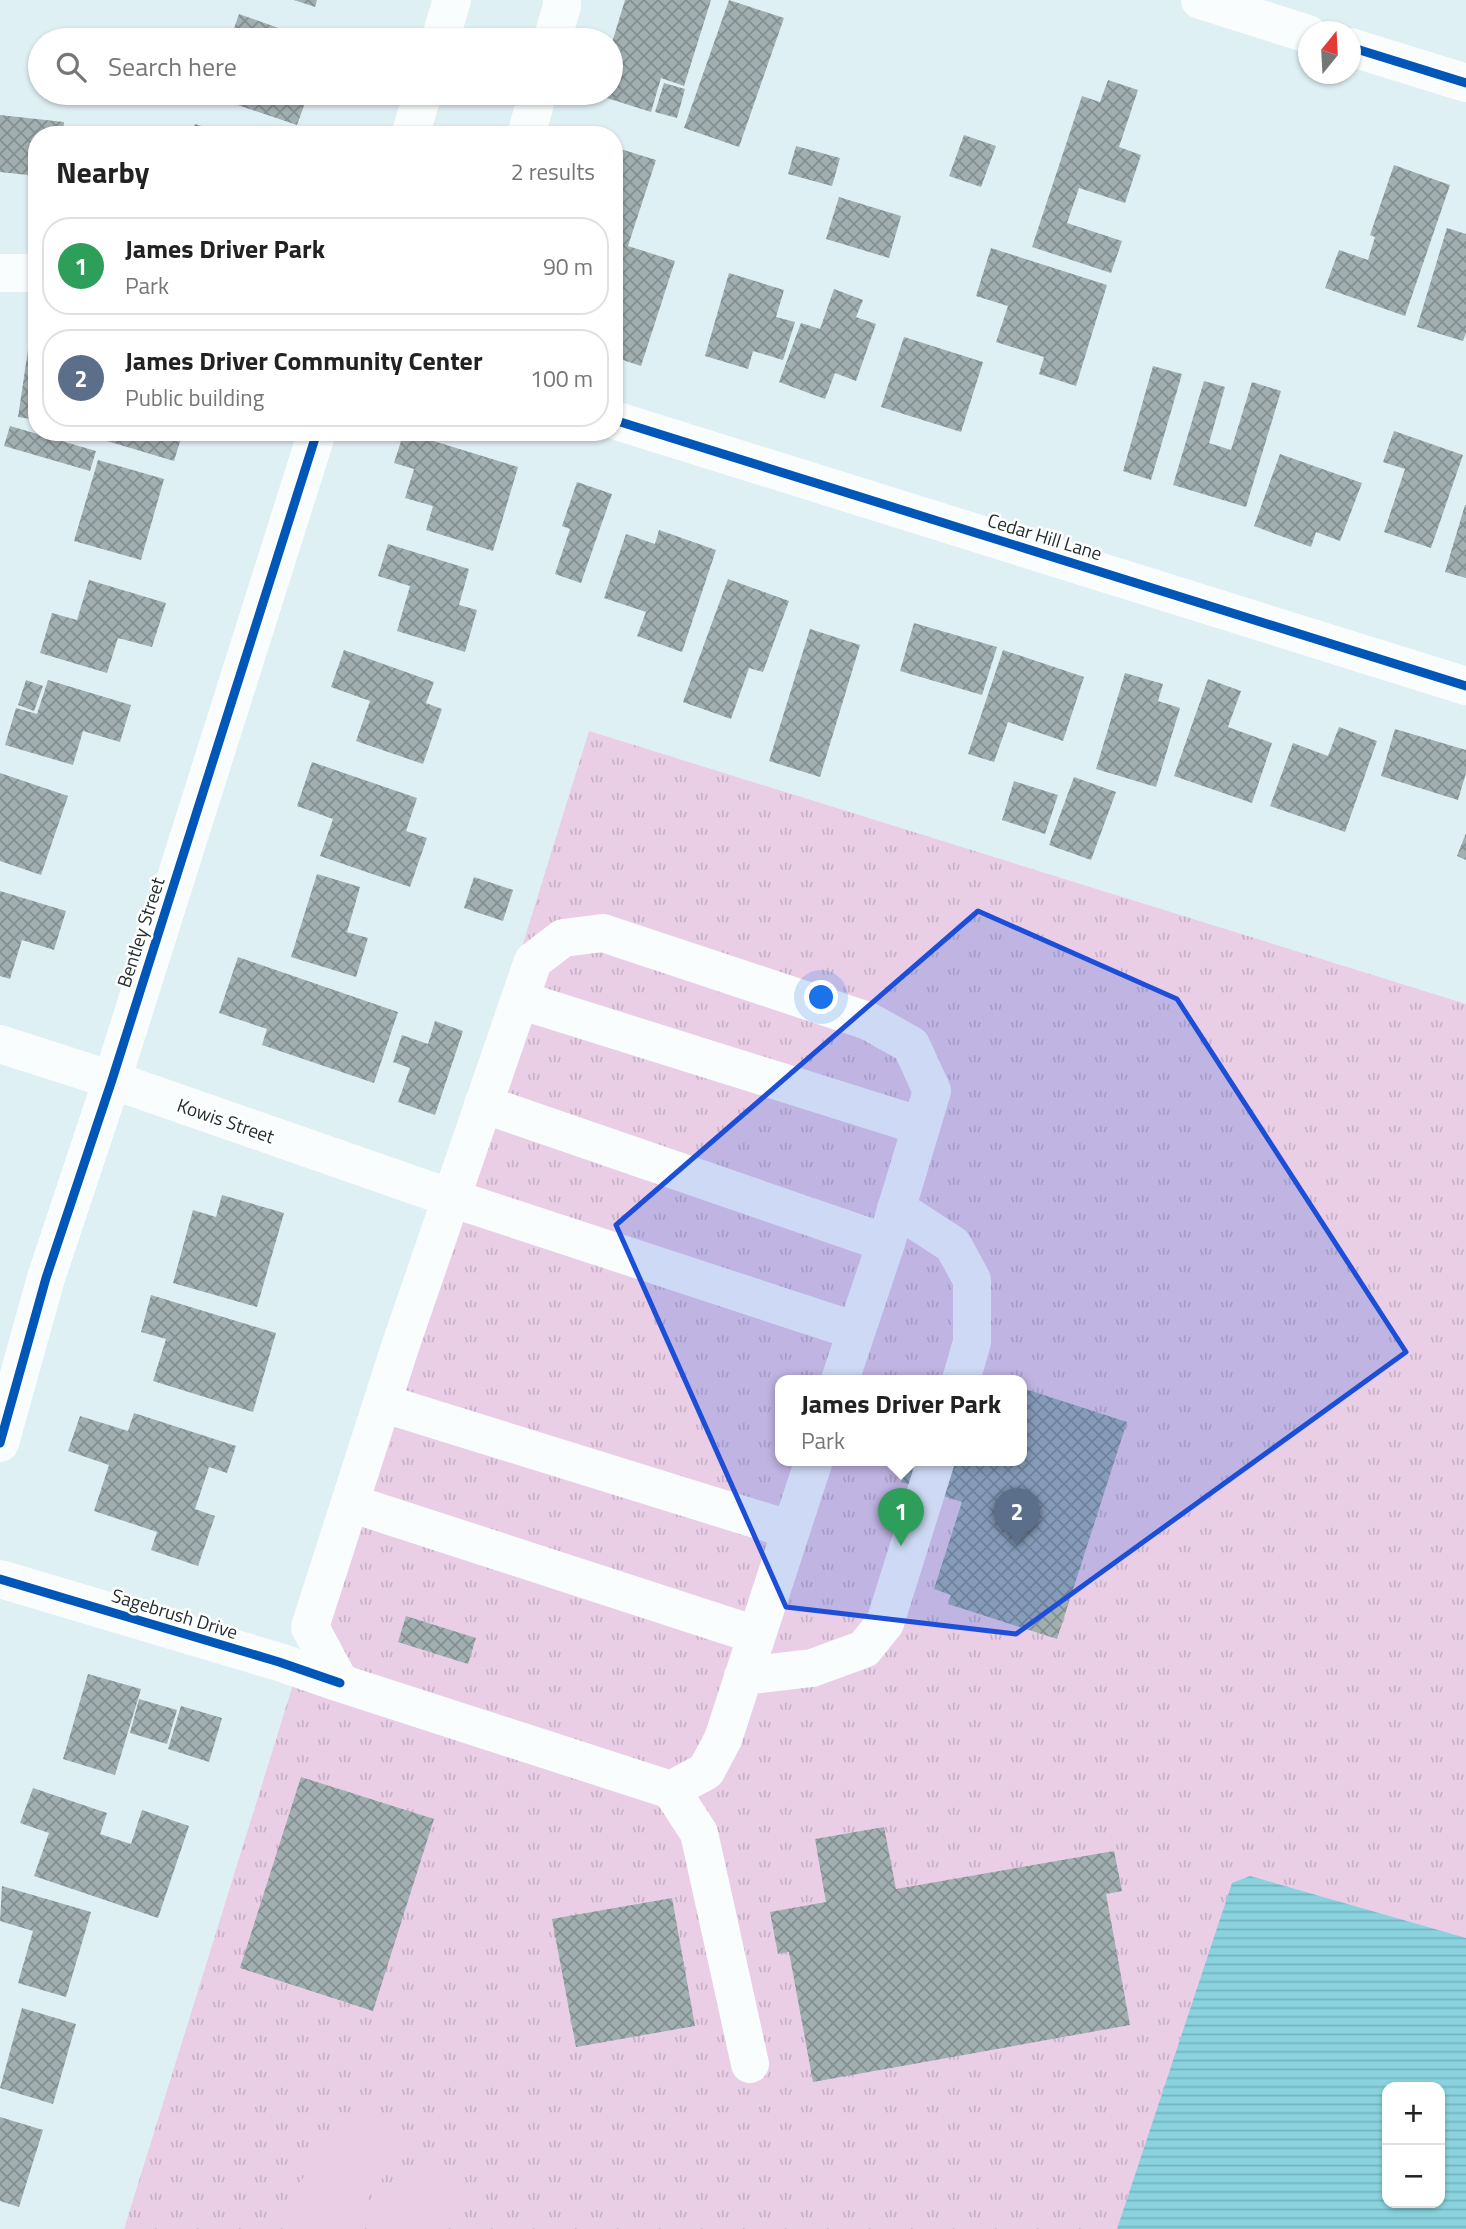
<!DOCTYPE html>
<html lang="en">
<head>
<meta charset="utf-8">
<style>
	:root { --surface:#fff; --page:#f6f6f6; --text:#222; --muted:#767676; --line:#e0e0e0; --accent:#627073 }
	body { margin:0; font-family:"Titillium Web",sans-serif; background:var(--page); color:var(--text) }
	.controls { position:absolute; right:21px; bottom:21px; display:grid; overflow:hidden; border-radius:14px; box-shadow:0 2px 5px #0004 }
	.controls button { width:63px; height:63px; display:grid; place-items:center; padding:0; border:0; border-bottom:2px solid var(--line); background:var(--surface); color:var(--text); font:35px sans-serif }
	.compass { position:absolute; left:1298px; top:21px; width:63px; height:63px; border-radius:50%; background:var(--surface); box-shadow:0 2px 5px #0004; rotate:18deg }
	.you { position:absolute; left:822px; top:998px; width:24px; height:24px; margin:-18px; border:5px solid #fff; border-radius:50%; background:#1a73e8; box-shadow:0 0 0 10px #1a73e833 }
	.badge { display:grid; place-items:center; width:46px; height:46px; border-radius:50%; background:var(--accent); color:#fff; font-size:23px; font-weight:700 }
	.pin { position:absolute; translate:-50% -58px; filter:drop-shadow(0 2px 4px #0008) }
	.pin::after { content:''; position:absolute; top:37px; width:24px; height:21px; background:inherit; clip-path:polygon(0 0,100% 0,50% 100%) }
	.popup { position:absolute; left:775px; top:1375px; width:252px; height:91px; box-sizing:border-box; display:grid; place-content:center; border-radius:14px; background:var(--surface); filter:drop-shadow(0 2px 5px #0005); font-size:23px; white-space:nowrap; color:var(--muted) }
	.popup b { font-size:26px; color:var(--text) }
	.popup::after { content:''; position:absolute; left:50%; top:100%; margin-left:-14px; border:14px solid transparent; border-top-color:var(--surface) }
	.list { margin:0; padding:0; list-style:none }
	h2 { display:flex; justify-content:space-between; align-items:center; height:91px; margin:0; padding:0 28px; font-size:30px }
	h2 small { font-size:23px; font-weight:400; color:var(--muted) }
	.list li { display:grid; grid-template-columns:46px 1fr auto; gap:21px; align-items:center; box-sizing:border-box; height:98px; margin:0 14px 14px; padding:0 14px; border:2px solid var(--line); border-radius:28px }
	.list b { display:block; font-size:26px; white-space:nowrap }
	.list p { margin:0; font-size:23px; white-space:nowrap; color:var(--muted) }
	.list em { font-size:23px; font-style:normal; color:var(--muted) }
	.icon { flex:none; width:38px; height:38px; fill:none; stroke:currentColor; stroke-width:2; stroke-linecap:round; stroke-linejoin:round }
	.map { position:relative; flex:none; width:1466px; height:2229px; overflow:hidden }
	.search { position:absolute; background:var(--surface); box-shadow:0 2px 5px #0004; left:28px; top:28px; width:595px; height:77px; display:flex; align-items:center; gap:18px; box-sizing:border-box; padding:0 24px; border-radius:38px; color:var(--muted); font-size:26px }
	.panel { position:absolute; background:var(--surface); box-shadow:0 2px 5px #0004; left:28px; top:126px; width:595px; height:315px; border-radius:28px }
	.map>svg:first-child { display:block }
	.park { fill:url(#park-tufts); fill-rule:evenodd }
	.pitch { fill:#e9cee6 }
	.water { fill:url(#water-rules); fill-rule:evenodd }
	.building { fill:url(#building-cross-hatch) }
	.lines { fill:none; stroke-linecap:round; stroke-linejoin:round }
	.minor { stroke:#fafdfd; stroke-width:38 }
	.cycleway-casing { stroke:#fff; stroke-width:13 }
	.cycleway { stroke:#0057b8; stroke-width:9 }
	.marked { fill:#1d4ed8; fill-opacity:0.2; stroke:#1d4ed8; stroke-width:5; stroke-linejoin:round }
	.labels { text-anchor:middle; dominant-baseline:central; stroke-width:5; stroke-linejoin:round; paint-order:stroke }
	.street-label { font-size:19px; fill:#1f2b2d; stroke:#fff }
</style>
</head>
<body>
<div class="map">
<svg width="1466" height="2229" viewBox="0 0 1466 2229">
	<defs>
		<pattern id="park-tufts" width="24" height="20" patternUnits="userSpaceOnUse" patternTransform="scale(1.75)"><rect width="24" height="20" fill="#e9cee6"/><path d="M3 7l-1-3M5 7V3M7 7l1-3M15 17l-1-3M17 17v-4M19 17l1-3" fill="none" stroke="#c7b1c6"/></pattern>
		<pattern id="water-rules" width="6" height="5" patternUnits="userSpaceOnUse" patternTransform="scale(1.75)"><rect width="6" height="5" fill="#89d2de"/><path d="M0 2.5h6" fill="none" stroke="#76b4bf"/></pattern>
		<pattern id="building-cross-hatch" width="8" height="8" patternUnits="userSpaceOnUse" patternTransform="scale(1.75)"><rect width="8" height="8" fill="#a1afb1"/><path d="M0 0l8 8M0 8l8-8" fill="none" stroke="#838f90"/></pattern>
	</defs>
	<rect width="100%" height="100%" fill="#dff0f4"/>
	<path class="park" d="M589 731 1466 1004V2229H124ZM780 1380H1022V1460H780ZM1387 2087H1440V2203H1387Z"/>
	<path class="pitch" d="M357 2103 409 2141 346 2229H292L275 2217Z
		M423 2152 474 2190 446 2229H366Z"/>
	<path class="water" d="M1250 1876 1466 1938V2229H1117L1232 1883ZM1387 2087H1440V2203H1387Z"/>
	<path class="building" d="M294 0H317L315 7Z
		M625 0H711L684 86 661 78 651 112 591 93H611V46Z
		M729 0 784 18 739 147 684 128Z
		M239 14 301 36 300 40H230Z
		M1108 80 1138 90 1119 147 1141 155 1125 203 1079 188 1067 223 1122 241 1111 273 1032 247 1082 96 1100 102Z
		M664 83 685 89 677 118 655 112Z
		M212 93H283L306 100 297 125 211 96Z
		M0 115 64 122 63 135H37V176L0 172Z
		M195 124 228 134V135H192Z
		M964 135 996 146 981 187 949 176Z
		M796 146 840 158 832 186 788 174Z
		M614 147 656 160 628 246 675 261 641 366 614 357Z
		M1394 165 1450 185 1405 316 1325 288 1339 250 1368 260 1375 237 1370 235Z
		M839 197 901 216 889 258 826 239Z
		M1447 228 1466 234V333L1463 341 1417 327Z
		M991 248 1107 285 1076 386 1039 374 1044 357 996 342 1008 306 976 296Z
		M729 273 784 290 776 317 795 322 783 360 753 351 748 369 705 356Z
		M834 289 863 300 856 317 876 324 856 381 835 373 825 399 779 382 801 323 820 329Z
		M30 337 37 338V420L18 417Z
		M904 337 983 362 961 432 881 407Z
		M1153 366 1182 374 1151 480 1123 471Z
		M1204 381 1225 387 1209 443 1231 450 1252 382 1281 391 1246 507 1173 485Z
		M10 426 96 451 90 471 4 446Z
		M1394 431 1463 455 1431 548 1384 532 1405 469 1383 462Z
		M99 432H183L174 461 97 438Z
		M404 432 518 467 493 551 426 530 433 506 405 498 414 469 394 463Z
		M1280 454 1362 483 1340 541 1316 532 1311 547 1254 526Z
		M98 460 164 479 141 560 74 541Z
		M577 482 612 494 581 583 555 574 570 529 562 526Z
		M1465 505H1466V578L1445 572Z
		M659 530 716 550 682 652 637 636 646 612 604 598 626 534 655 544Z
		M388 544 469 569 459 605 477 610 465 652 397 631 410 586 378 576Z
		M728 579 789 601 763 672 749 668 731 719 683 702Z
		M89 580 166 603 152 647 118 638 107 673 40 653 52 613 77 620Z
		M914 623 997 647 982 695 900 671Z
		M810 629 860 645 820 777 769 761Z
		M344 650 434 682 426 703 442 709 423 764 356 741 370 701 331 687Z
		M1003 650 1084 677 1063 741 1008 722 994 762 968 754Z
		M1125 673 1163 684 1158 701 1180 708 1156 787 1096 769Z
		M1208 679 1241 691 1228 727 1272 743 1252 803 1174 776Z
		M26 680 43 686 34 711 18 705Z
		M48 680 131 705 120 742 83 731 73 765 5 745 16 708 37 714Z
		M1339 727 1377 741 1345 832 1270 806 1293 743 1328 756Z
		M1395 729 1466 750V773L1458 800 1381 776Z
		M312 762 417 798 406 831 427 838 410 887 320 856 333 819 297 806Z
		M0 773 68 796 41 875 0 861Z
		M1074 777 1116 792 1091 860 1049 845Z
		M1014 781 1058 795 1045 834 1002 820Z
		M1466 833V860L1457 856Z
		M317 874 360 887 347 932 368 938 356 977 291 957Z
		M474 877 513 890 503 921 464 908Z
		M0 891 66 911 54 950 22 940 10 979 0 976Z
		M238 957 398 1012 374 1083 262 1045 267 1029 219 1013Z
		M435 1021 463 1031 435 1115 398 1102 410 1068 393 1062 402 1035 428 1044Z
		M222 1195 284 1213 257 1307 173 1283 193 1210 216 1217Z
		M151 1295 276 1333 253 1412 153 1381 166 1339 141 1332Z
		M1022 1388 1127 1422 1057 1639 948 1604 951 1595 934 1589 962 1502 901 1482 908 1460H1022Z
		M134 1413 236 1446 227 1473 209 1467 195 1509 215 1516 198 1566 151 1550 157 1532 94 1511 109 1465 68 1451 80 1416 128 1431Z
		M406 1616 476 1638 468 1664 398 1642Z
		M88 1674 141 1689 115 1775 63 1759Z
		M139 1699 177 1710 167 1744 130 1733Z
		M181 1706 222 1718 209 1762 168 1749Z
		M301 1777 434 1819 373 2011 240 1968Z
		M33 1788 107 1813 100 1834 131 1844 142 1810 189 1826 158 1918 34 1876 49 1833 20 1823Z
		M884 1827 896 1889 1114 1851 1122 1891 1106 1894 1130 2025 813 2082 789 1952 778 1954 770 1912 826 1902 815 1839Z
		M2 1886 91 1912 66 1997 18 1983 33 1931 0 1921Z
		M672 1898 695 2026 576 2047 552 1919Z
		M22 2008 76 2024 53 2104 0 2088Z
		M0 2117 43 2130 19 2207 0 2201Z"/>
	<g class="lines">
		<path class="minor" d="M1200 0 1308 34
			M440 40 452 0
			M552 40 562 6V0
			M1350 47 1466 83
			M410 135 423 93
			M526 135 538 93
			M0 273H37
			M614 420 1466 686
			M520 1000 921 1126
			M0 1044 112 1080 451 1198 856 1331
			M483 1104 886 1243
			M896 1208 953 1245 972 1280V1342L961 1380
			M382 1403 791 1530
			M0 1443 46 1278 112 1080 317 432
			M814 1460 723 1739 706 1771 671 1790 340 1683 310 1627 400 1347 533 961 563 938 603 933 868 1021 911 1045 932 1091 886 1243 840 1380
			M350 1503 756 1635
			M0 1579 279 1662 340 1683
			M743 1676 812 1668 864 1649 885 1623 936 1460
			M671 1790 699 1833 750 2064"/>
		<defs>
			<path id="cycleway" d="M1350 47 1466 83
				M614 420 1466 686
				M0 1443 46 1278 112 1080 317 432
				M0 1579 279 1662 340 1683"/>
		</defs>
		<use href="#cycleway" class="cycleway-casing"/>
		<use href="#cycleway" class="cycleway"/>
	</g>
	<path class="marked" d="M978 911 1177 999 1406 1352 1016 1634 786 1607 616 1225Z"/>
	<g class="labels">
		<g class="street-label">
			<text transform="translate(1045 536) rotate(17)">Cedar Hill Lane</text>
			<text transform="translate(140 932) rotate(-72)">Bentley Street</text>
			<text transform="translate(226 1120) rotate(19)">Kowis Street</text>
			<text transform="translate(175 1613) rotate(17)">Sagebrush Drive</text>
		</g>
	</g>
</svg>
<div class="controls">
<button>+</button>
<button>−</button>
</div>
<svg class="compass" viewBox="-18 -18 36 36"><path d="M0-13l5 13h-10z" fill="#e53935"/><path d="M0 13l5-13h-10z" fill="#767676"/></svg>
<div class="you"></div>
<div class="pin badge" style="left:901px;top:1546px;background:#2e9e5b">1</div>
<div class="popup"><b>James Driver Park</b>Park</div>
<div class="pin badge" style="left:1017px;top:1546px;background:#5c6f8a">2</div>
<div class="search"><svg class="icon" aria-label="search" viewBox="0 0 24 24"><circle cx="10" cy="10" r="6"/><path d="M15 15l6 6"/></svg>Search here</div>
<section class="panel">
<h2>Nearby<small>2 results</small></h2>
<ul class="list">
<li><span class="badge" style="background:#2e9e5b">1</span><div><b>James Driver Park</b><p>Park</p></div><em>90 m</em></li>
<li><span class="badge" style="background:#5c6f8a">2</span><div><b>James Driver Community Center</b><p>Public building</p></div><em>100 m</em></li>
</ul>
</section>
</div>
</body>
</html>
